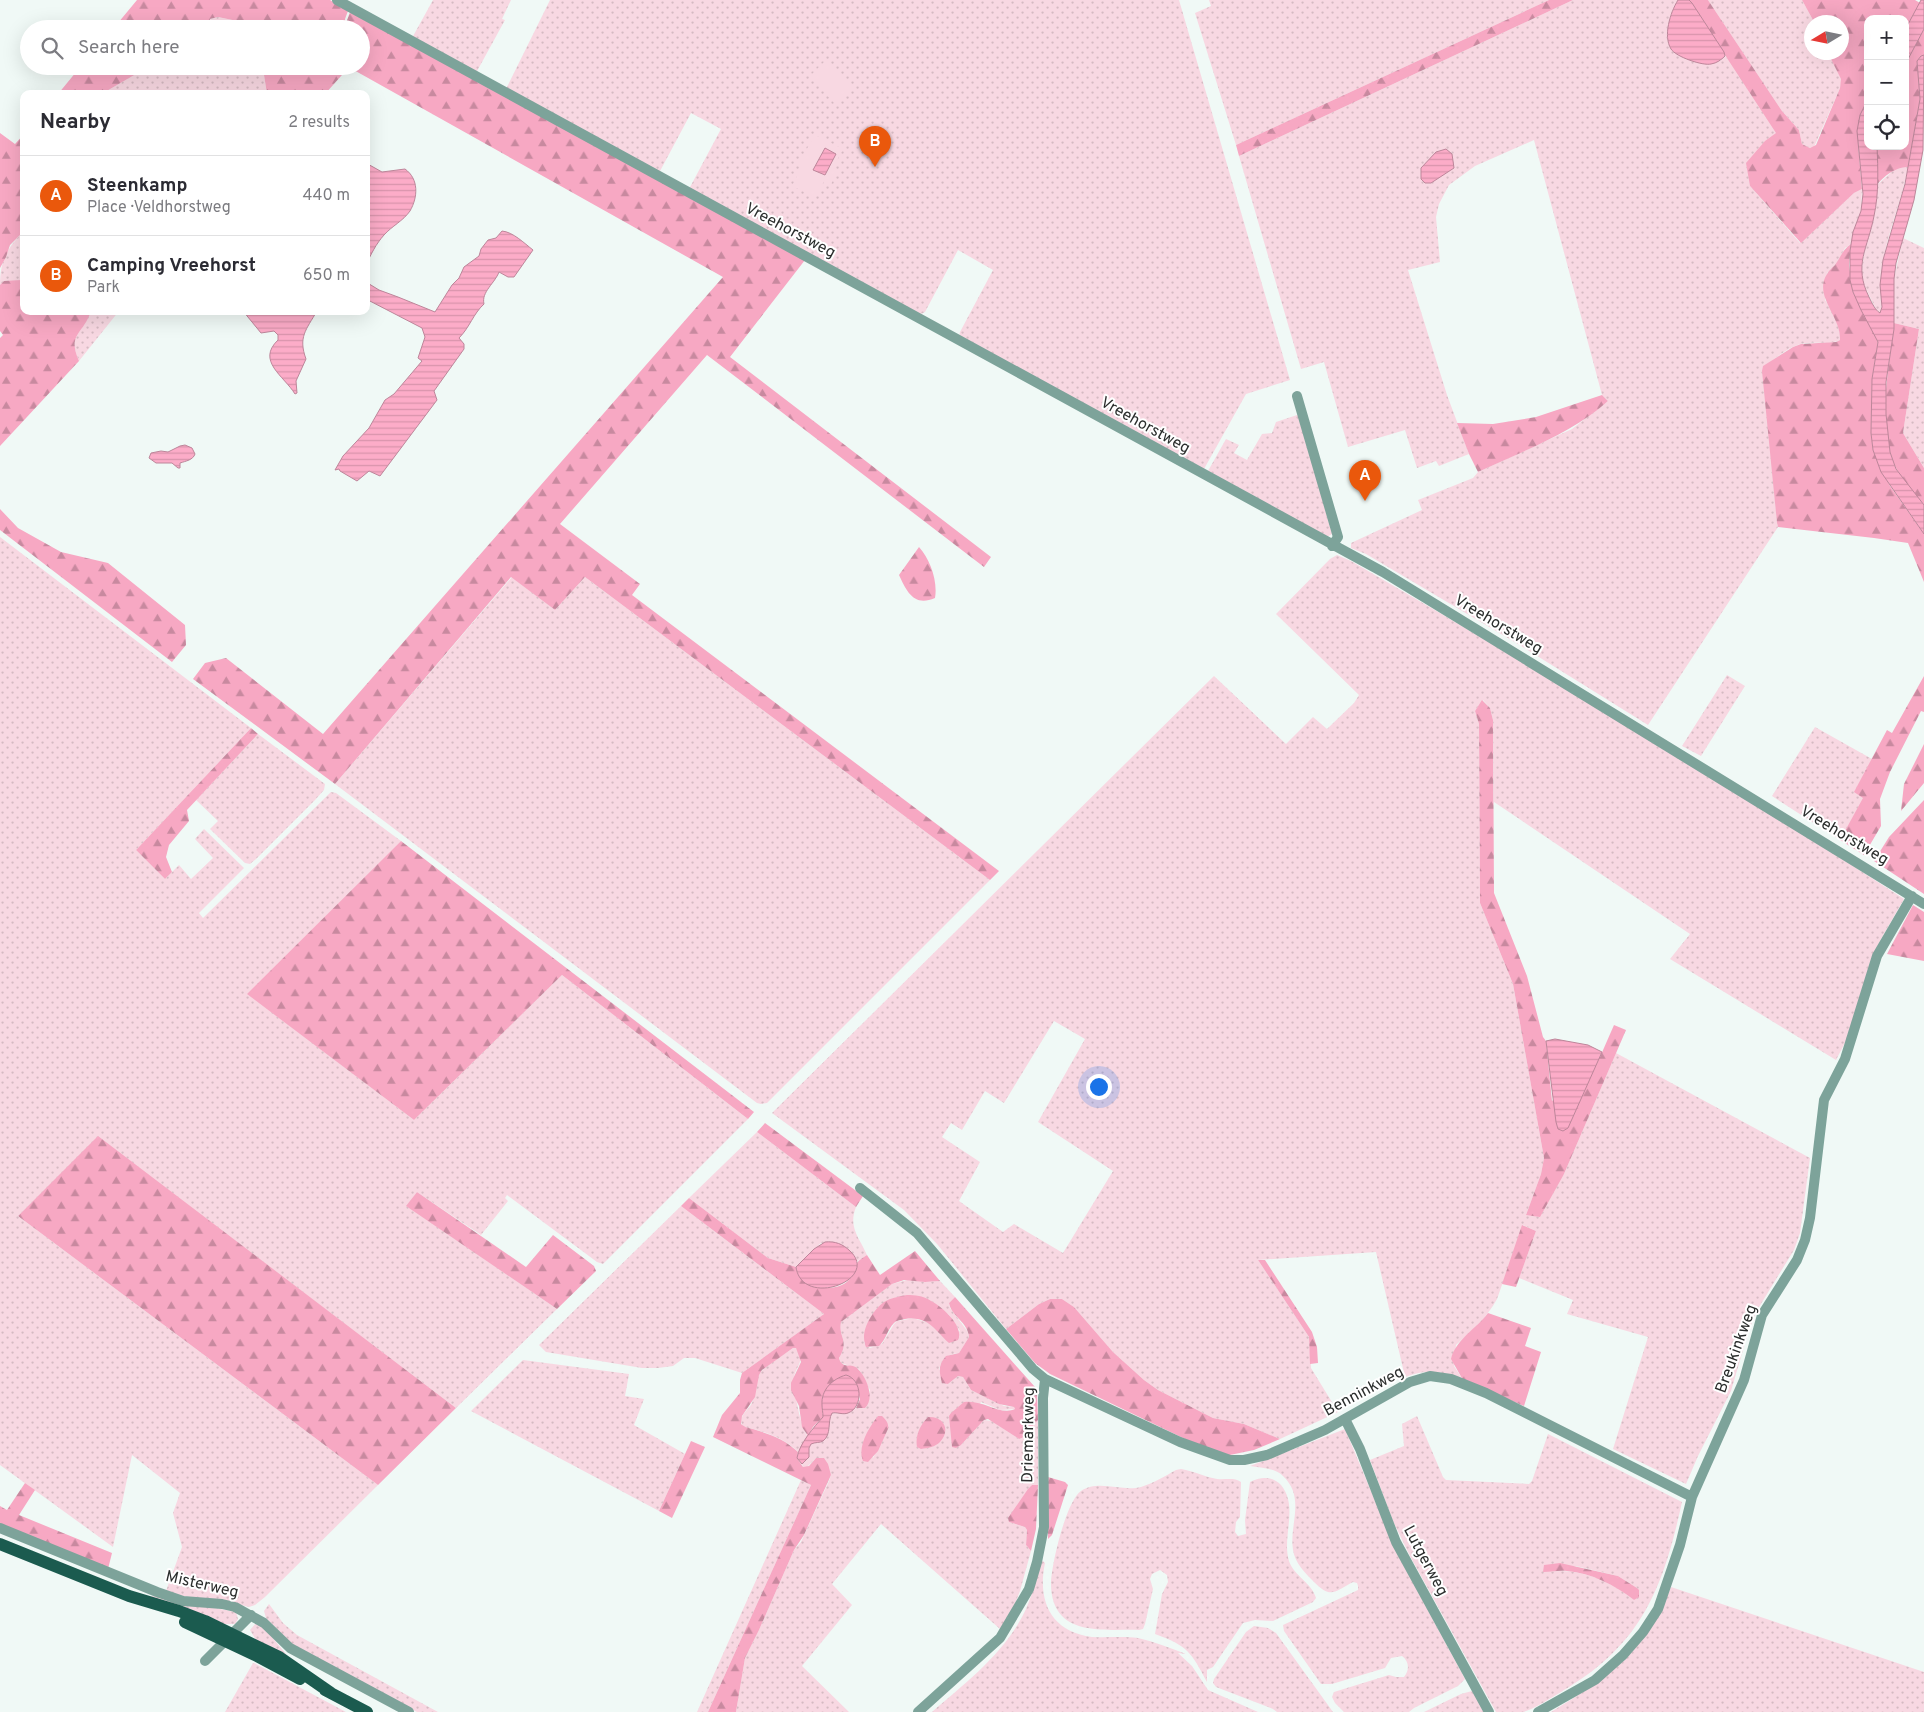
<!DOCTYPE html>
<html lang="en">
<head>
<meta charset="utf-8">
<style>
	:root { --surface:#fff; --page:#f2f2f3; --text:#2b2b33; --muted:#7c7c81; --line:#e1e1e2; --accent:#ea580c }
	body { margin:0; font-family:Overpass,sans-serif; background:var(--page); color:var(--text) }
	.controls { position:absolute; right:15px; top:15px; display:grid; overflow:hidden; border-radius:10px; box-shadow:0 5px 20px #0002 }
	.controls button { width:45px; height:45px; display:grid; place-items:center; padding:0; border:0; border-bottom:1px solid var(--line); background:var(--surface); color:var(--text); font:25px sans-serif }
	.compass { position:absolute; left:1804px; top:15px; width:45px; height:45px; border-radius:50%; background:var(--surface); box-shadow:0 5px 20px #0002; rotate:260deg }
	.you { position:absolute; left:1098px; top:1086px; width:18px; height:18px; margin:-12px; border:4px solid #fff; border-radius:50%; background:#1a73e8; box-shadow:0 0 0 8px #1a73e833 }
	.badge { display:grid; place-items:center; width:32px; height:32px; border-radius:50%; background:var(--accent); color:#fff; font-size:16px; font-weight:700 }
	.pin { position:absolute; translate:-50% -41px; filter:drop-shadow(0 1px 2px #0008) }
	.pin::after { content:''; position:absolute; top:26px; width:18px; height:15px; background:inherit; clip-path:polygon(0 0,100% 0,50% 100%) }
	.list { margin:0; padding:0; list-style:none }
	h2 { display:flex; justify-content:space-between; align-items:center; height:65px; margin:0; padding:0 20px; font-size:21px }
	h2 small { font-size:16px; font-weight:400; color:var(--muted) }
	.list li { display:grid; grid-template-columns:32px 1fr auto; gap:15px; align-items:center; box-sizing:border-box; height:80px; padding:0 20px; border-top:1px solid var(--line) }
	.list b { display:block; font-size:19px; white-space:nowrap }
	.list p { margin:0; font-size:16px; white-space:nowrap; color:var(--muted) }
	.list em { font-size:16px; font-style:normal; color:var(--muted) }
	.icon { flex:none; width:28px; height:28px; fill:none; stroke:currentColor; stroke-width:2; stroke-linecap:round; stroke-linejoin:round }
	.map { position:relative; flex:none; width:1924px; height:1712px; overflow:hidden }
	.search { position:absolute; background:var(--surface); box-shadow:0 5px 20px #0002; left:20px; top:20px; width:350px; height:55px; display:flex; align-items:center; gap:12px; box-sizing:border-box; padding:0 18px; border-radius:28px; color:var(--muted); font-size:19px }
	.panel { position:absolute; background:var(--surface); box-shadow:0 5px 20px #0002; left:20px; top:90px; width:350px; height:225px; border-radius:10px }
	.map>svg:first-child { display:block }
	.grass { fill:url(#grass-dots); fill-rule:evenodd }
	.forest { fill:url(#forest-firs) }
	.garden { fill:#f8d8e2 }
	.water { fill:url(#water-rules); stroke:#bd869a }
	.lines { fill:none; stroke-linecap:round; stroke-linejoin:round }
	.minor { stroke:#7da39a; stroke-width:10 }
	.primary { stroke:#1b5b4f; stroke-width:12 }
	.labels { text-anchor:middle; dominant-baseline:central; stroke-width:4; stroke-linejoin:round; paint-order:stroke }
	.street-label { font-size:16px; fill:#2b2e2d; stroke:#fff }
</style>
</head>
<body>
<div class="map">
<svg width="1924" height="1712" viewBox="0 0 1924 1712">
	<defs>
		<pattern id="grass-dots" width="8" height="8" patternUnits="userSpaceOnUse" patternTransform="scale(1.25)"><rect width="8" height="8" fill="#f8d8e2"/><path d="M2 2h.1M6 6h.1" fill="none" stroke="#d5bac2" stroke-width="1.8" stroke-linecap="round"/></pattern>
		<pattern id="forest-firs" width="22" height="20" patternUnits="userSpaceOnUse" patternTransform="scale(1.25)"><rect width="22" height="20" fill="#f7a8c3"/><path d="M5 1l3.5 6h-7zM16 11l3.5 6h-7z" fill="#c8899f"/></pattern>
		<pattern id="water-rules" width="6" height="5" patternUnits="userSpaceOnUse" patternTransform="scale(1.25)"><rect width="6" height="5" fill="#fcacc8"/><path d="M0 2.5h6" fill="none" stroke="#d894ac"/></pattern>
	</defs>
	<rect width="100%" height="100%" fill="#f0f9f6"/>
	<path class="grass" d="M433 0H511L502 19 505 20 476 73 412 38Z
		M550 0H1179L1290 380 1246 394 1204 469 959 337 960 332 993 270 958 250 925 312 919 315 689 189 721 129 691 113 659 173 506 89Z
		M1209 0H1549L1236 145 1195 13 1211 6Z
		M1573 0H1678L1670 17 1668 41 1720 61 1725 56 1731 62 1777 133 1772 137 1750 186 1800 243 1854 193 1862 189 1861 211 1851 244 1845 248 1837 263 1827 273 1825 300 1835 315 1840 334V340C1831 345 1812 341 1801 344 1788 347 1775 359 1764 366L1777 523 1778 527 1648 725 1518 644 1366 554 1351 548V543L1422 510 1418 500 1473 478 1478 472 1572 429 1608 401 1602 395 1534 140 1475 166 1449 185 1439 204 1436 217 1440 262 1408 270 1447 395 1469 454 1439 466 1436 461 1417 468 1405 430 1348 447 1324 362 1301 369 1239 156Z
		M1708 0H1802L1814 22H1812V52L1828 53 1842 79 1840 88 1814 147 1810 148 1802 144 1799 130 1782 111Z
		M218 17 242 22 247 29H210V19Z
		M145 66H260L264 75 267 94H105V92L143 70Z
		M1901 166 1908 167C1902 200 1887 234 1882 267 1881 278 1884 306 1880 313L1877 311 1863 283 1861 273 1866 244 1874 216 1877 185 1894 170Z
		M24 231V282L21 280 0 285C0 261 7 248 24 231Z
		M1903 238 1924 248V468L1903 433 1919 329 1894 323V279Z
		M90 311H119L79 361C67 334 83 335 90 311Z
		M1297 415 1300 417 1332 534 1327 537 1208 471 1226 439 1239 445 1234 453 1247 460 1262 434 1272 433 1276 422Z
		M0 537 251 728 136 850 165 879 179 865 191 879 213 858 195 839 204 829 244 868 199 913 203 918 331 792 336 793 401 841 248 994 414 1120 562 975 748 1119 603 1264 597 1262 507 1195 505 1198 508 1201 481 1235 417 1192 407 1206 557 1309 456 1408 98 1137 18 1216 378 1485 265 1597 255 1605 249 1607 234 1603 183 1596 166 1591 182 1547 173 1513 180 1493 132 1455 113 1547 0 1465Z
		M1337 555 1351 561C1538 670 1723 781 1904 899L1881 939 1871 960 1848 1037 1836 1060 1670 959 1690 934 1494 802 1493 720 1490 708 1483 700 1475 711 1479 724 1480 903 1513 984 1544 1158 1541 1174 1526 1215 1564 1174 1616 1053 1810 1158 1800 1233 1794 1250 1756 1312 1748 1333 1731 1391 1698 1456 1686 1484 1613 1449 1648 1337 1567 1314 1573 1300 1519 1278 1536 1231 1523 1225 1497 1299C1487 1318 1472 1330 1456 1345L1454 1366 1463 1380C1442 1370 1426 1369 1405 1377L1376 1252 1258 1260 1309 1337 1311 1368 1338 1412 1280 1439 1244 1424 1213 1418 1158 1390 1144 1380 1113 1352 1074 1307 1062 1299H1050L1039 1304 1006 1329 937 1244 904 1210 772 1113 1214 676 1286 744 1313 717 1327 729 1354 703 1359 695 1276 614 1330 559ZM1054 1021 1085 1039 1038 1122 1113 1171 1063 1253 1014 1224 1003 1232 959 1201 980 1162 942 1137 951 1123 962 1130 985 1091 1004 1103Z
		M512 577 555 610 585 577 990 880 767 1103 761 1104 757 1103 335 784Z
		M1727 675 1745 686 1701 756 1682 746Z
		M1815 727 1872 759 1855 791 1864 798 1840 840 1772 796Z
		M258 734 325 784 324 790 315 800 256 859 250 864 245 863 210 829 218 821 196 800Z
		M757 1132 856 1207C848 1227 859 1237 867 1255L856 1262 854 1255 821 1243 796 1267 768 1258 689 1198Z
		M681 1206 824 1314 742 1373 695 1358H684L673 1366 658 1368H642L546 1352 539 1345Z
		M911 1279 925 1282 940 1281 955 1297 949 1303 950 1308 968 1332 969 1337 959 1353C948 1354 942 1358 939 1369L948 1384 958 1376 963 1377 971 1390 1004 1406 1014 1407 1015 1409 1000 1410 981 1402 961 1445 984 1420 992 1421 1019 1439 1022 1438 1038 1420V1485H1032L1009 1522 1025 1527 1027 1530 1026 1545 1031 1551 1020 1591 1013 1609 1000 1629 881 1524 832 1584 852 1605 802 1666 849 1712H736L745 1658 759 1630 794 1550 801 1542 829 1481 831 1475 816 1458 806 1468 803 1467 802 1464 809 1457V1448L811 1444C815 1442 820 1443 823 1440 832 1434 827 1421 832 1413L844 1414 856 1408H865L870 1390 859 1369 841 1363 839 1358C850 1340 838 1338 841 1322L882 1289 892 1284ZM897 1297 930 1300 949 1315 960 1331 945 1339 929 1323 916 1319H909L897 1321 894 1324 882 1344 870 1348 864 1343C867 1322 877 1304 897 1297ZM878 1416 888 1429 873 1458 866 1436Z
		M793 1348H796C806 1361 796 1366 794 1377 793 1387 801 1431 808 1436L798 1452C785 1438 761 1430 743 1427 737 1416 748 1411 752 1403 755 1396 754 1386 757 1379 761 1366 782 1356 793 1348Z
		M523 1360 629 1374 625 1396 644 1399 634 1425 685 1454 659 1511 471 1411Z
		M1417 1416 1443 1477 1446 1480 1529 1484 1532 1481 1548 1434 1682 1502C1664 1584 1644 1641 1569 1687 1559 1693 1533 1710 1523 1712 1514 1712 1504 1712 1496 1712L1410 1556 1393 1521 1370 1460 1404 1446 1402 1424ZM1576 1566 1618 1576 1637 1588 1639 1594 1634 1600C1611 1581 1578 1567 1548 1572Z
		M1345 1429 1397 1553 1465 1679 1458 1686 1414 1708 1409 1712H1344L1335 1703 1332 1697 1334 1692 1389 1675 1396 1677H1404C1410 1670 1409 1661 1402 1656L1391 1658 1385 1668 1332 1684H1321L1284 1631 1283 1625 1358 1590V1586L1357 1583 1353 1582C1334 1592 1331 1599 1314 1582 1305 1573 1295 1563 1293 1550 1289 1524 1306 1498 1283 1476 1275 1468 1261 1468 1250 1466Z
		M1181 1469C1194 1471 1205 1477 1217 1479 1226 1480 1234 1477 1241 1482L1240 1517 1236 1522 1235 1532 1238 1536 1246 1534 1245 1520 1250 1482C1267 1473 1283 1479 1288 1499 1293 1519 1283 1541 1289 1561 1294 1576 1312 1583 1316 1598L1313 1602 1273 1621 1255 1620 1243 1623 1213 1667 1207 1670V1682C1191 1652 1188 1646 1155 1634L1162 1594 1168 1582 1167 1575 1160 1570 1152 1574 1150 1579 1153 1589 1145 1624 1143 1629 1139 1630C1116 1629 1079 1634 1062 1616 1054 1608 1051 1596 1051 1584 1051 1566 1066 1501 1081 1491 1099 1479 1122 1492 1141 1487 1154 1483 1165 1476 1176 1470Z
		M801 1480 811 1485 708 1712H697Z
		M1043 1561 1045 1563C1037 1601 1051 1632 1092 1637 1107 1638 1123 1636 1138 1638 1155 1642 1170 1648 1186 1654L1178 1653 1192 1666 1208 1690 1258 1712H932C962 1686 997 1659 1018 1624 1030 1605 1035 1584 1040 1563Z
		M1671 1587 1924 1672V1712H1551C1606 1679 1647 1650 1671 1587Z
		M153 1596 236 1612 238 1619 235 1624H224L150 1597Z
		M269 1604 283 1623 297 1635 438 1712H417L295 1647 266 1618 264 1611Z
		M256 1623 266 1630 291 1660 256 1640 250 1630Z
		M1254 1626 1268 1628 1276 1633 1333 1712H1277L1273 1709 1216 1687 1213 1683 1214 1679 1246 1632Z
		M253 1663H254L346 1712H225Z
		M1472 1691 1485 1712H1424L1461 1694Z"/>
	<path class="forest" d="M137 0H330L348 11 345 19 346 29H247L242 22 218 17 210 19 209 29H113Z
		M1549 0H1573L1239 156 1236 145Z
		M1689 0H1708L1782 111 1799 130 1802 144 1810 148 1816 145 1840 88 1841 79 1828 53 1842 52V22H1814L1802 0H1915L1920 3 1905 30V19H1868V99L1860 115 1858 144 1862 189 1854 193 1801 243 1750 186 1746 163 1765 141 1776 133Z
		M350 12 805 260 730 357 991 557 984 567 707 355 560 524 640 584 632 595 999 871 990 880 585 577 555 610 511 577 335 784 193 679 205 663 226 658 323 734 723 277 352 69 353 66H361V29H347L346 23Z
		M1924 29V55L1921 56 1917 61 1920 99 1908 167C1898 166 1883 176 1877 185V146H1905V65Z
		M81 66H145L143 70 105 92V94H58Z
		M260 66H350L325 94H267L264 75Z
		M0 133 15 144 24 134V231L10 245 6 257 0 268Z
		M1851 244 1849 265 1853 292 1878 342 1872 379 1871 433 1873 450 1890 486 1924 534V582L1908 543 1874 538 1778 527 1777 523 1762 371 1763 366 1793 347 1801 344 1836 342 1840 340C1841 316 1813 296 1827 274 1829 270 1832 268 1835 265 1841 257 1842 250 1851 244Z
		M21 280 24 282V311H91C83 335 67 334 79 361L0 446V338L3 335 0 331V285L4 281Z
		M1894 323 1919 329 1903 433 1924 468V505C1915 493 1902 481 1896 468 1875 425 1890 367 1894 323Z
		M1602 395 1608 401C1571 434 1523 451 1478 472L1469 454 1457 423 1493 424 1536 417Z
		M0 509 18 528 61 552 108 563 185 625 186 645 172 662 0 530Z
		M919 547C930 559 938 581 935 598 914 607 907 592 899 575Z
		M1924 676V712L1921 711 1890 772 1880 799 1881 826 1864 855 1840 840 1863 798 1854 792 1887 730 1892 733Z
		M1482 700 1490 708 1493 720 1494 893 1527 976 1543 1037 1546 1041 1552 1101 1600 1057 1614 1025 1626 1030 1564 1174 1540 1217 1526 1215 1541 1174 1544 1158 1513 984 1480 903 1479 724 1475 711Z
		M251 728 258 734 187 810 189 821 169 845 166 857 172 872 165 879 136 850Z
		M1924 744V783L1901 811 1904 784Z
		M1924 800V894L1874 861 1889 837Z
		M401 841 754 1112 748 1119 562 975 414 1120 247 994Z
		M1913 905 1924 912V961L1887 954Z
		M765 1123 863 1196 856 1207 757 1132Z
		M98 1136 456 1408 378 1485 18 1216Z
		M417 1192 526 1267 553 1235 594 1266 596 1271 557 1309 406 1206Z
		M689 1198 768 1258 796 1267C797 1274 802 1277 808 1282 818 1291 844 1290 851 1277 859 1264 851 1265 867 1255L880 1275 915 1251 940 1281 925 1282 904 1280 892 1284 841 1322C838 1338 850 1340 839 1358 842 1370 852 1362 858 1369 867 1378 875 1398 865 1408H856L860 1399 855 1381 822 1397 823 1417 813 1427 808 1436 802 1427 799 1406 791 1390V1383L801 1362 796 1348H793L762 1370 759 1375 755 1397 742 1416 741 1424C745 1428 750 1428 756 1430 772 1435 786 1440 798 1452L797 1458 803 1467 809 1466 816 1458H824L828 1464 831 1475 804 1535 794 1550 759 1630 745 1658 736 1712H708L811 1485 713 1437 722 1415 740 1393V1380L742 1373 824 1314 681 1206Z
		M1522 1225 1536 1231 1516 1287 1502 1284Z
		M1258 1260H1265L1312 1332 1317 1347 1318 1363 1310 1364 1309 1337Z
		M907 1295C911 1295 915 1295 919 1296 933 1298 966 1324 958 1340L949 1343C934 1330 929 1316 905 1319 901 1320 897 1320 894 1323 887 1330 886 1340 879 1346L866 1347C859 1332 872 1311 884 1302 891 1298 899 1296 907 1295Z
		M955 1297 1035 1387 1037 1393 1038 1420 1022 1438 1019 1439 988 1419 984 1420 961 1445 956 1448 952 1447 949 1416 951 1413 964 1402C983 1399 1000 1416 1015 1409L1014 1407 999 1404 971 1390 963 1377 958 1376 948 1384 942 1383C939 1371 938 1365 946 1356L959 1353 969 1337C968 1322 951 1316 949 1303Z
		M1050 1299H1062L1074 1307 1113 1352 1144 1380 1158 1390 1213 1418 1244 1424 1280 1439 1254 1450 1225 1456 1208 1450 1050 1374 1035 1363 1006 1329 1039 1304Z
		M1488 1313 1531 1328 1525 1346 1541 1352 1524 1406 1463 1380 1451 1359C1456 1339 1476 1329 1488 1313Z
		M878 1416H882C886 1420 889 1423 888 1429L878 1451 868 1462 863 1461C857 1447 869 1427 878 1416Z
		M928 1417C944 1416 951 1430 940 1442 935 1447 928 1448 921 1449L917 1447C915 1436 920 1425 928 1417Z
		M691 1441 705 1447 672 1518 659 1511Z
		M1048 1477 1065 1482 1068 1485 1052 1535 1048 1539Z
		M25 1483 35 1490 19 1515 112 1553 108 1569 0 1524V1506L7 1510Z
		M1032 1485H1038L1036 1529 1031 1551 1026 1545 1027 1530 1025 1527 1009 1522 1008 1518 1028 1489Z
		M1560 1563 1618 1576 1637 1588 1639 1590V1597L1634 1600C1615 1585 1591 1573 1567 1571 1559 1570 1551 1572 1543 1572L1544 1565Z"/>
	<path class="garden" d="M826 60 852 88 835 104 810 76Z
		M815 135 843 149 833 168 838 170 831 184 825 180 815 197 792 186 800 170 798 164Z"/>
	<path class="water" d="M1678 0H1689L1692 3 1724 52 1725 56C1721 60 1717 63 1711 64 1703 66 1676 57 1671 49 1663 36 1670 13 1678 0Z
		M1921 0H1924V29L1905 65V30Z
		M1924 55 1923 150 1914 200 1896 263 1894 279V329L1886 382V414L1890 452 1896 469 1924 505V534L1881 472 1873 450 1871 433 1872 379 1878 342 1861 310 1853 292 1850 280V251L1853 232 1861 211 1863 194 1857 131 1860 115 1868 99V146H1877C1878 169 1879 193 1874 216 1868 248 1853 265 1869 297 1872 303 1875 310 1880 313L1882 307 1880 285 1883 260 1905 184 1920 99 1917 61 1921 56Z
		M825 148 836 154 825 175 813 170Z
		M1446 149 1452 154 1454 168 1431 183H1425L1421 179V168L1436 152Z
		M366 163 382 172 405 169C419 179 418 197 410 211 403 221 392 226 384 235 376 244 371 254 366 265Z
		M502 231C513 232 524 243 533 250L514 277H508L499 272C495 283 481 292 484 304 473 314 470 327 459 338L464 344V349L434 391 437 400 380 476 369 471 357 481 340 471 339 469 335 470 343 456 369 428 385 400 394 394 422 361 418 358 425 337 422 328 366 299V282L379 290 398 297 435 312 452 285 459 278 464 267 479 256 481 249 488 240 496 238Z
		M243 311H317C306 330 298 337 306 359L296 381 297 393 295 394C284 376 256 361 278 340V335L274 331 261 333Z
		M185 445 192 448 195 454C193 460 186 461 180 463V468H178L172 463H156L149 458 151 453 161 451 168 452 180 446Z
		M1555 1039 1588 1045 1602 1052 1568 1128 1563 1131 1558 1129 1556 1122 1546 1041Z
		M825 1242C835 1241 843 1244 850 1251 881 1280 802 1309 796 1267L814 1249Z
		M846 1375C862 1379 864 1407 848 1413 843 1415 837 1412 832 1413 827 1422 832 1434 823 1441 820 1443 815 1442 811 1444L809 1448V1457L802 1464 797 1458C799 1444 814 1427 823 1417 823 1412 822 1409 822 1405 821 1390 832 1379 846 1375Z"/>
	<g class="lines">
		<path class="minor" d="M337 0 1383 572 1924 904
			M1297 396 1338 537 1332 546
			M860 1188 917 1233 1033 1369 1045 1379 1180 1442 1230 1460H1244L1267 1455 1325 1430 1410 1382 1430 1376 1451 1379 1486 1393 1692 1497
			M1345 1419 1360 1449 1396 1542 1489 1712
			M0 1528 157 1592 183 1601 222 1604 235 1607 264 1623 290 1648 409 1712
			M205 1661 251 1615
			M918 1712 1000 1638 1029 1589 1037 1562 1044 1527 1043 1398 1045 1379
			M1538 1712 1595 1680 1623 1655 1643 1632 1658 1609 1680 1545 1692 1497 1744 1380 1762 1315 1797 1260 1805 1240 1810 1218 1824 1100 1845 1059 1877 956 1912 896"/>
		<path class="primary" d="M0 1544 129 1596 179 1611 205 1621 279 1657 331 1693
			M185 1622 255 1655 300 1679
			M325 1690 367 1712"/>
	</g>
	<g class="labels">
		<g class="street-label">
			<text transform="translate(790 231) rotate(28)">Vreehorstweg</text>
			<text transform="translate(1145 426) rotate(29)">Vreehorstweg</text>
			<text transform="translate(1498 625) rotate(31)">Vreehorstweg</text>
			<text transform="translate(1844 836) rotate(31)">Vreehorstweg</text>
			<text transform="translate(1737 1349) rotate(-70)">Breukinkweg</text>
			<text transform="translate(1364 1392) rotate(-28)">Benninkweg</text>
			<text transform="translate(1029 1435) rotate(-89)">Driemarkweg</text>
			<text transform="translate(1425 1561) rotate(62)">Lutgerweg</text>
			<text transform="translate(202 1585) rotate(13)">Misterweg</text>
		</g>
	</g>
</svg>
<div class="controls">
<button>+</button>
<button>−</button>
<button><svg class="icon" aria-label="locate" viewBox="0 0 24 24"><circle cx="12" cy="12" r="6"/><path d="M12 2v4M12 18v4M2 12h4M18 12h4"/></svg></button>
</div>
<svg class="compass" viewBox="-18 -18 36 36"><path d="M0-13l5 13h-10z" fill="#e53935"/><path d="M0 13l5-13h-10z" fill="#7c7c81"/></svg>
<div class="you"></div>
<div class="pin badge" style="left:1365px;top:501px">A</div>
<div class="pin badge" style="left:875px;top:167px">B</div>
<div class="search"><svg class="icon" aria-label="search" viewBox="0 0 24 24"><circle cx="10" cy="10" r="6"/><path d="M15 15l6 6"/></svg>Search here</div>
<section class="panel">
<h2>Nearby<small>2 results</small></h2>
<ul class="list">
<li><span class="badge">A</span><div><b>Steenkamp</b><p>Place · Veldhorstweg</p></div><em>440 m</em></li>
<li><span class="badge">B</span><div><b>Camping Vreehorst</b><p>Park</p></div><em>650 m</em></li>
</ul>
</section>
</div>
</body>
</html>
